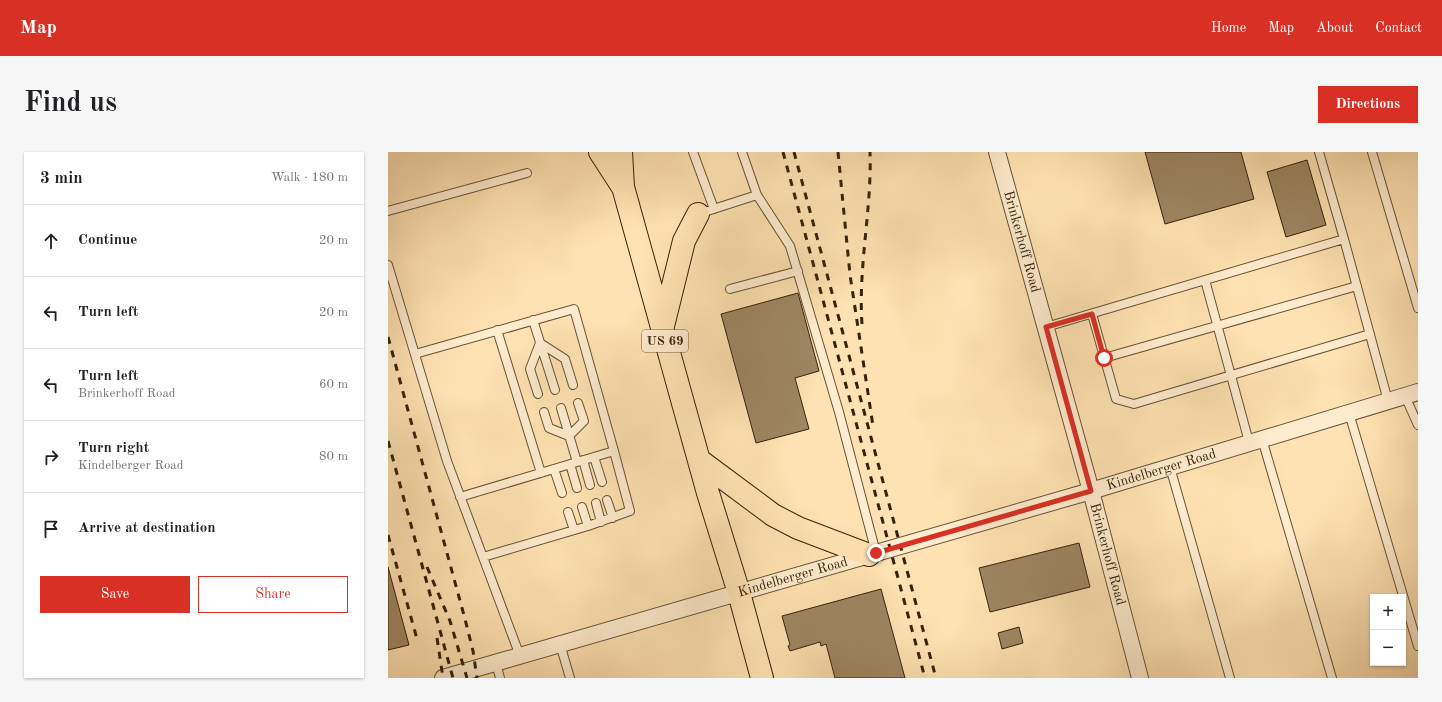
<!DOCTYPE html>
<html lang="en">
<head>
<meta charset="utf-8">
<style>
	:root { --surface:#fff; --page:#f6f6f6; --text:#202124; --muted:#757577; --line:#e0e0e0; --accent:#d93025 }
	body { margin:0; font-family:"Old Standard TT",serif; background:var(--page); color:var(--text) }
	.controls { position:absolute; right:12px; bottom:12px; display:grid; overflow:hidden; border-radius:0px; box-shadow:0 1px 3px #0004 }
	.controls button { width:36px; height:36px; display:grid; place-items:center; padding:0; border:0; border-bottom:1px solid var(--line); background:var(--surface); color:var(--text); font:20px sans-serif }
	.stop { position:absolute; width:12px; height:12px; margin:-9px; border:3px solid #d93025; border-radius:50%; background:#fff }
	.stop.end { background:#d93025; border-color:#fff; box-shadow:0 1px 4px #0008 }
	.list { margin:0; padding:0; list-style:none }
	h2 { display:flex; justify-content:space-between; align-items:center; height:52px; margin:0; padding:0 16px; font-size:17px }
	h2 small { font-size:13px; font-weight:400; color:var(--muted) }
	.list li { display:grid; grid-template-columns:26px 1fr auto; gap:12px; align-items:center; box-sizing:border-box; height:72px; padding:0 16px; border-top:1px solid var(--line) }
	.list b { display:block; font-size:15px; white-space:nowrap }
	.list p { margin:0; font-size:13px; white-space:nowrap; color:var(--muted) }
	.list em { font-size:13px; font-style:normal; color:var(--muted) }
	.actions { display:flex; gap:8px; padding:12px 16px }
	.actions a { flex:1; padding:9px 0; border:1px solid var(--accent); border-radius:0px; text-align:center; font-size:14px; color:var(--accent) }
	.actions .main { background:var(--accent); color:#fff }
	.icon { flex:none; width:22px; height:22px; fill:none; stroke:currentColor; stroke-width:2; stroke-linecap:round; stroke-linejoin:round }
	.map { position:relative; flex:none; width:1030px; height:526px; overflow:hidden; border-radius:0px }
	header { display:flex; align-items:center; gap:24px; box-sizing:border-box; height:56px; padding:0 20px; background:var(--accent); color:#fff }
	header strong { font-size:19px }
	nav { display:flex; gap:22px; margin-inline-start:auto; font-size:14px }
	.intro { display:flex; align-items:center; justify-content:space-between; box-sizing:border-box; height:96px; padding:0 24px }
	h1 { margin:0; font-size:28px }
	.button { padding:10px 18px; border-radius:0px; background:var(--accent); color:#fff; font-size:14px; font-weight:700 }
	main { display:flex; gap:24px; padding:0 24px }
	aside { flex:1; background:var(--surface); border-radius:0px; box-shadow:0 1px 3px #0004 }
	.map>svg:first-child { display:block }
	.building { fill:#9e8662; stroke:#34230a }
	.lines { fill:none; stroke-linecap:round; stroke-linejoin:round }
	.service-casing { stroke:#675334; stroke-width:10 }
	.minor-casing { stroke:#675334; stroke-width:18 }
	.primary-casing { stroke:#34230a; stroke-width:24 }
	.service { stroke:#ffecce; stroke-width:8 }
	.minor { stroke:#ffecce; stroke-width:16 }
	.primary { stroke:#ffe2b3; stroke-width:22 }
	.rail { stroke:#34230a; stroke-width:3; stroke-dasharray:7 7; stroke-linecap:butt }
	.route { stroke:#d93025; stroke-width:5 }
	.labels { text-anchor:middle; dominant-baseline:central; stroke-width:3.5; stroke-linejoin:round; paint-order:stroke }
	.shield { fill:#ffecce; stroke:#715f45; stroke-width:1 }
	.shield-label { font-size:13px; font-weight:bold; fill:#34230a }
	.street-label { font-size:14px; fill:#34230a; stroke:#ffecce }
</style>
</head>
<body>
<header>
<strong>Map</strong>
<nav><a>Home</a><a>Map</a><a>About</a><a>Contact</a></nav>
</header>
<div class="intro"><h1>Find us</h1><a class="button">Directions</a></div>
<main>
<aside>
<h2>3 min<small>Walk · 180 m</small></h2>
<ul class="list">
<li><svg class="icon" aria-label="ahead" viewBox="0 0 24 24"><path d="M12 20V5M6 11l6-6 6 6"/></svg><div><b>Continue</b></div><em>20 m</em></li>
<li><svg class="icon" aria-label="left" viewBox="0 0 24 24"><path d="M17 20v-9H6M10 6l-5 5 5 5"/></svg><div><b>Turn left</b></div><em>20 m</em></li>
<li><svg class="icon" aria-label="left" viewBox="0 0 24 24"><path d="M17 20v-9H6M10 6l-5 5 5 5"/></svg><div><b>Turn left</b><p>Brinkerhoff Road</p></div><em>60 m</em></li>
<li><svg class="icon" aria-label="right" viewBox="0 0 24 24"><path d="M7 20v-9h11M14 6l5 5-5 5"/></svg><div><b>Turn right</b><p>Kindelberger Road</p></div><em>80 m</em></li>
<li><svg class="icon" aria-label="arrive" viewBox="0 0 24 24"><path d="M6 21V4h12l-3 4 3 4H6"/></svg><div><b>Arrive at destination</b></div></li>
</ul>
<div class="actions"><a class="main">Save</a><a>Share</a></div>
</aside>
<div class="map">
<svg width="1030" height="526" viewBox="0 0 1030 526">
	<rect width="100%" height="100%" fill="#ffe2b3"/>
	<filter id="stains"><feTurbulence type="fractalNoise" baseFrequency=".005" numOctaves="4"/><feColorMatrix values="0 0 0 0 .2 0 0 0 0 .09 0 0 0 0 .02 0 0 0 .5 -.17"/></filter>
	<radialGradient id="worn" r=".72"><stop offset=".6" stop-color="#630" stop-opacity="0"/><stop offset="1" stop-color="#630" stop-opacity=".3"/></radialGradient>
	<path class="building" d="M757 0H853L866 47 777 72Z
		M919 8 938 73 898 85 879 20Z
		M410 141 431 219 407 226 421 277 368 291 333 162Z
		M691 391 702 435 602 460 591 416Z
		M0 415 21 493 0 498Z
		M493 437 517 526H447L438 492 433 494 432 490 402 499 400 494 402 493 394 464Z
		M631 475 635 491 614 497 610 481Z"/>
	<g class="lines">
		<defs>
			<path id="service" d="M305 0 326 57
				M354 0 369 43
				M931 0 956 87
				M984 0 1030 156
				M0 59 139 21
				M310 62 369 43 402 94 451 260 488 401
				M0 113 59 309 132 504
				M817 128 861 290
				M342 137 410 119
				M704 162 728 247 746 252 982 182
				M145 168 167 238
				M658 175 956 87 1000 249
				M109 178 153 321
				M152 191 177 207 185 233
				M27 202 186 157 226 299 72 345
				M716 206 969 134
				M150 242 142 217 152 191
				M1017 244 1030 273
				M173 256 189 310
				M156 260 161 276 181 284 196 269 190 251
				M961 261 1030 494
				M874 287 944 526
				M206 305 214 330
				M195 308 202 333
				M182 312 189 336
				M782 315 842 526
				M166 317 174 341
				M219 348 225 366
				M208 351 213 370
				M194 355 200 374
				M180 360 186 378
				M95 405 200 374 242 359 226 299
				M172 492 182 526
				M108 511 112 526"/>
			<g id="minor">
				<path id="s1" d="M609 0 703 339 752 526"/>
				<path id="s2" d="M55 526 703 339 1030 240"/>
			</g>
			<path id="primary" d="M212 0 234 34
				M233 0 235 35 320 341 351 441 374 526
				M274 178 296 89 310 62
				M311 308 385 363 410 376 481 403"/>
		</defs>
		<use href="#service" class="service-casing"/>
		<use href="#minor" class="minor-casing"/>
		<use href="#primary" class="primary-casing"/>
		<use href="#service" class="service"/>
		<use href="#minor" class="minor"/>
		<use href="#primary" class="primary"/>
		<path class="rail" d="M395 0 537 526
			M406 0 548 526
			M450 0 462 123 485 274
			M474 172C470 114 484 57 482 0
			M0 185 77 467 85 499 89 526
			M0 289 65 526
			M0 383 29 487
			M39 415 62 469 79 526
			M49 486 55 526"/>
	</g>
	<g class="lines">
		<path class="route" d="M488 401 703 339 658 175 704 162 716 206"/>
	</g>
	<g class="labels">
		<rect class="shield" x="254" y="178" width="46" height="22" rx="3"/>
		<g class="shield-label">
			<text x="277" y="189">US 69</text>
		</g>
		<g class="street-label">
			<text stroke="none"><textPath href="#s1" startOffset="93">Brinkerhoff Road</textPath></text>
			<text stroke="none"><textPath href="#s2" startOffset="748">Kindelberger Road</textPath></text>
			<text stroke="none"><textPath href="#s1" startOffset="417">Brinkerhoff Road</textPath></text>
			<text stroke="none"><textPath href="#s2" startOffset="364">Kindelberger Road</textPath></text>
		</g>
	</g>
	<rect width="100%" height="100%" filter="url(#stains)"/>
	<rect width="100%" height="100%" fill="url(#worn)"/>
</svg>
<div class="controls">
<button>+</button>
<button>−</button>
</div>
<div class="stop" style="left:716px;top:206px"></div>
<div class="stop end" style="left:488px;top:401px"></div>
</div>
</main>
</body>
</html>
